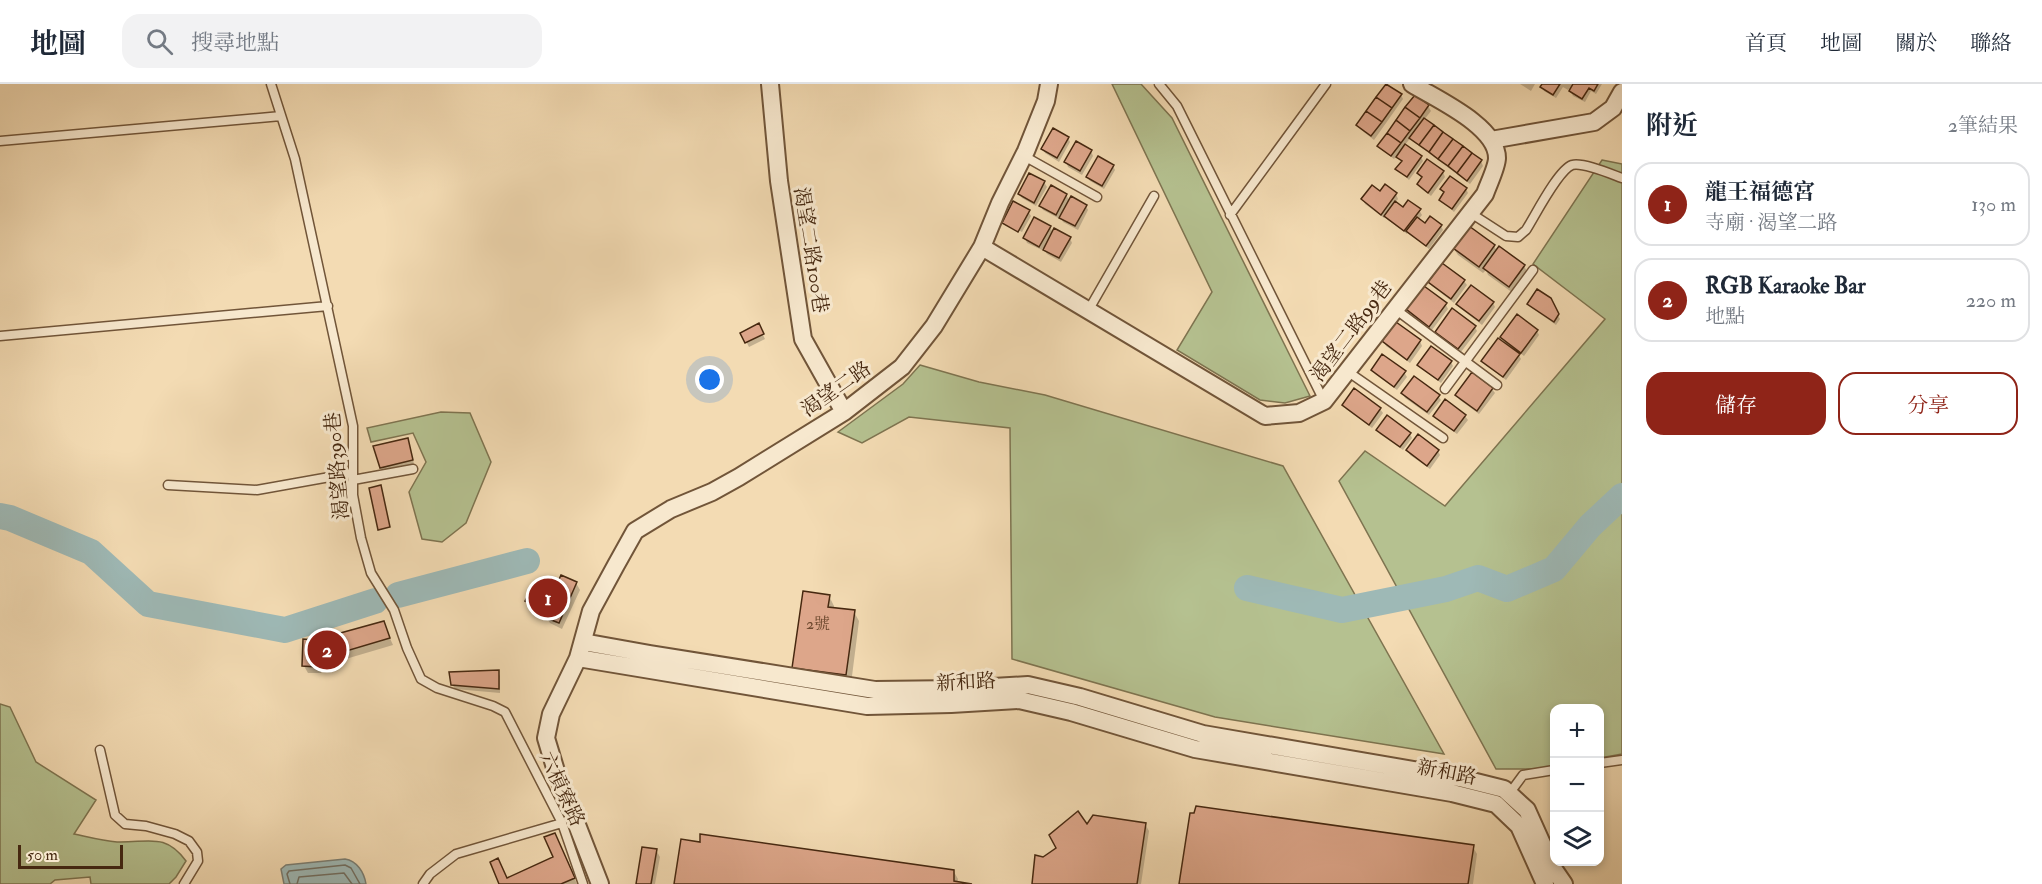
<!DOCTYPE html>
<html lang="zh-TW">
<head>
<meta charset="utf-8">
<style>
	:root { --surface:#fff; --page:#f2f2f3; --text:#1f2937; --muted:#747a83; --line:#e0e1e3; --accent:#8f2418 }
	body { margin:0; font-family:"IM FELL Double Pica","Noto Serif TC",serif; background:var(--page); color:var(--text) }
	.controls { position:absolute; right:18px; bottom:18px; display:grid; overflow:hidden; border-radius:12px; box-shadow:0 3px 9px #0003 }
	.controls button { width:54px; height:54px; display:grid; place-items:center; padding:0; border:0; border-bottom:2px solid var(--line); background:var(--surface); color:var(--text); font:30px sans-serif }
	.scale { position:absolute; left:18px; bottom:15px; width:105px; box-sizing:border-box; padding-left:6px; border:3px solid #462810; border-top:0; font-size:16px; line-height:21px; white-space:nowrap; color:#462810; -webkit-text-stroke:4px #f7e8ce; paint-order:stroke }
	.you { position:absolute; left:710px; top:296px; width:21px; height:21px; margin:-15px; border:4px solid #fff; border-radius:50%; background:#1a73e8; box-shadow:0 0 0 9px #1a73e833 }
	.badge { display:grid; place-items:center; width:39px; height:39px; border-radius:50%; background:var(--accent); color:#fff; font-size:20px; font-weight:700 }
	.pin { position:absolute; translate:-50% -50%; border:3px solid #fff; box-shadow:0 2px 6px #0006 }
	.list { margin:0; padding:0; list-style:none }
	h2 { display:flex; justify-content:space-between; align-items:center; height:78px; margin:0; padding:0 24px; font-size:26px }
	h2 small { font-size:20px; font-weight:400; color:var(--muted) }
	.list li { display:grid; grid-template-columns:39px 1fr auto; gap:18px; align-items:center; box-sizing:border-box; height:84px; margin:0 12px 12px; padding:0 12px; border:2px solid var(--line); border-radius:18px }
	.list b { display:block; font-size:22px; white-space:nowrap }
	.list p { margin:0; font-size:20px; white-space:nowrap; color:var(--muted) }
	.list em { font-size:20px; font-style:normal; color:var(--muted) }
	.actions { display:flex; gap:12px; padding:18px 24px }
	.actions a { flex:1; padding:14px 0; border:2px solid var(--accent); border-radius:18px; text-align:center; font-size:21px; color:var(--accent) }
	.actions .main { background:var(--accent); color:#fff }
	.icon { flex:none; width:33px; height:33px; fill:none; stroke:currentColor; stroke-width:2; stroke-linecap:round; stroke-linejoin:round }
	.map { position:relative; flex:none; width:1622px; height:800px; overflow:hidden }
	header { display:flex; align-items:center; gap:36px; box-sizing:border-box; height:84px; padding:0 30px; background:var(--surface); border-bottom:2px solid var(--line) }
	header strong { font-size:28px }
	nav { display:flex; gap:33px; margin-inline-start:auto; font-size:21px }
	.search { width:420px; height:54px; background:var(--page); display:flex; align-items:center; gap:15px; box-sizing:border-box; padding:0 21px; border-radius:18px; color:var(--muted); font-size:22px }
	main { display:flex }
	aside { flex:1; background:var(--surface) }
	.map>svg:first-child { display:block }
	.green { fill:#b5c190; stroke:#7e7450; stroke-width:1.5 }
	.water { fill:#9eb9b6; stroke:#7b7f74; stroke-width:1.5 }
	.shadow { fill:#0003 }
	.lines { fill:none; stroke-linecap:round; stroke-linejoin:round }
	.shore { stroke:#727063; stroke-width:1.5 }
	.river { stroke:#9eb9b6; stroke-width:26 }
	.building { fill:#dda68a; stroke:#462810; stroke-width:1.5 }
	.service-casing { stroke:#715539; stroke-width:11 }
	.minor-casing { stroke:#715539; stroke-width:20 }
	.service { stroke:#f7e8ce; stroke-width:8 }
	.minor { stroke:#f7e8ce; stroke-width:16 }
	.labels { text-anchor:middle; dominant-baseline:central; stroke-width:6; stroke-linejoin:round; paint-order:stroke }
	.number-label { font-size:16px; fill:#6c482e }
	.street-label { font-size:20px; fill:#462810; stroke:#f7e8ce }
</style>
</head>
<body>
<header>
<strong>地圖</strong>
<div class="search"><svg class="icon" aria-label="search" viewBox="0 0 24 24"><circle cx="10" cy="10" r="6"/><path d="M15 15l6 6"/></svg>搜尋地點</div>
<nav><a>首頁</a><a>地圖</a><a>關於</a><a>聯絡</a></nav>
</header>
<main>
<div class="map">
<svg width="1622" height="800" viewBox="0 0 1622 800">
	<rect width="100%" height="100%" fill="#f3dbb3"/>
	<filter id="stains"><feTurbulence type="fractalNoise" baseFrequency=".00333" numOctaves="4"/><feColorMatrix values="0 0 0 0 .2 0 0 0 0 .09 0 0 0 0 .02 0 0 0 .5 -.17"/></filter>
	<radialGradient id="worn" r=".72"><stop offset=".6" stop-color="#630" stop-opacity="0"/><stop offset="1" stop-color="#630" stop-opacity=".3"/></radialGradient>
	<path class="green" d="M1112 0H1141L1172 34 1310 312 1285 319 1260 316 1177 266 1212 208Z
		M1602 76 1622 80V670L1600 674V624H1554V682L1537 685H1496L1339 397 1365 367 1445 422 1605 235 1533 180Z
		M920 281 979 298 1045 311 1283 382 1444 670 1215 633 1012 575 1010 344 909 333 862 359 838 348 903 300Z
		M441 328 470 329 491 378 466 439 442 458 422 455 409 408 426 378 413 349 371 358 367 344Z
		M0 620 10 623 36 678 96 716 74 750C88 753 103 757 117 758 148 759 165 748 186 777L176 793 169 800H91L90 793 55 796 50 800H0Z"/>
	<path class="water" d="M345 775C357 777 364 788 366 800H284L281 785 286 781Z"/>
	<path class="shadow" d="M1520 0H1535L1531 7Z
		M1544 0H1602L1596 10 1591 7 1585 18 1573 12 1569 5 1568 6 1563 3 1556 14 1544 7 1542 3Z
		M1401 11 1403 15 1374 56 1360 45 1358 41Z
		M1415 13 1428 22 1431 27 1424 36 1481 77 1483 82 1470 100 1414 58 1411 53 1405 61 1421 73 1423 77 1409 96 1397 85 1402 78 1397 71 1394 75 1382 66 1379 62Z
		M1068 54 1070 58 1059 78 1045 69 1043 65Z
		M1091 67 1093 72 1082 91 1068 83 1066 78Z
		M1113 82 1115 86 1104 105 1090 97 1087 93Z
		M1443 88 1445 93 1431 112 1421 104 1418 100 1423 94 1419 89Z
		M1030 91 1044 98 1047 103 1036 122 1022 114 1019 110Z
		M1442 105H1466L1468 109 1454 128 1441 116 1445 110Z
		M1380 109 1396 110 1398 115 1395 119 1403 125 1419 126 1422 131 1418 136 1425 141 1441 142 1443 146 1429 165 1408 148 1407 150 1388 136 1386 131 1384 134 1365 120 1363 115Z
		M1066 111 1070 117 1086 122 1088 126 1078 146 1063 138 1060 131 1058 134 1043 126 1041 122Z
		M1028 127 1031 132 1022 148 1005 139V141L1004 139Z
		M1050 143 1053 149 1070 154 1072 159 1061 178 1047 170 1043 164 1042 166 1027 159 1025 154Z
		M1469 144 1494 162 1497 167 1524 182 1528 189 1513 209 1488 191 1486 186 1483 189 1458 171 1454 165Z
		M1442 181 1464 197 1467 201 1454 219 1432 202 1429 198Z
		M1424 204 1446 221 1448 225 1432 246 1410 230 1408 226Z
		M1549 216 1560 235 1556 241 1532 224 1529 220Z
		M1493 219 1495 223 1482 241 1460 224 1458 220Z
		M758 241 765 255 749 263 742 249Z
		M1475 243 1477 247 1461 268 1439 252 1437 248Z
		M1537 247 1539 251 1524 272 1516 266 1521 275 1506 296 1486 281 1483 277 1507 262 1502 253Z
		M1384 257H1420L1422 262 1410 279 1386 262Z
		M1451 278 1453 282 1441 299 1422 285 1419 281Z
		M1373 286 1404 288 1407 293 1397 306 1375 290Z
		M1492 305 1495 309 1479 330 1460 316 1457 311Z
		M1403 309 1438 312 1441 316 1429 331 1405 314Z
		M1344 321 1380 325 1383 329 1372 344 1346 325Z
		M1435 332H1465L1468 336 1457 350 1438 336Z
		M1378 346 1410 350 1412 354 1403 366 1380 350Z
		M409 360 414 380 384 388 381 384Z
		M1408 366 1438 367 1440 371 1430 385 1410 371Z
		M576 499 580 506 562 545 550 539 546 533 547 530 531 523 527 517 553 513Z
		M829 512 834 522V525L854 528 859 537 851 600 799 593 793 584Z
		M383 539 393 561 322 582 321 589H308L304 582 315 557Z
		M498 588 500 592V609L455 605 452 600Z
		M1145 740 1149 747 1141 800H1033L1043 775 1087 742Z
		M558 757 577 800H501L555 774Z
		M701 760 954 788 958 795 957 799 963 800H676Z
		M1473 763 1477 770 1473 800H1181Z
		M656 766 660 773 655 800H637Z"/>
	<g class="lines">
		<path class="shore" d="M290 800 287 790 289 787 345 781 351 784 360 800
			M297 800 299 793 344 789 352 800"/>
		<path class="river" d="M0 432 10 434 91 468 148 520 285 546 375 517
			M1247 504 1342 526 1446 505 1478 494 1507 505 1554 485 1590 442 1622 412
			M398 511 527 477"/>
	</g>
	<path class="building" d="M1386 0 1402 10 1392 24 1376 13Z
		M1542 0H1560L1553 11 1540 3Z
		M1573 0H1598L1594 7 1589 4 1582 15 1569 7Z
		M1415 11 1429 21 1420 34 1405 23Z
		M1376 13 1392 24 1382 38 1366 27Z
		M1405 23 1420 34 1410 47 1396 36Z
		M1366 27 1382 38 1371 52 1356 41Z
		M1424 34 1434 41 1419 61 1409 54Z
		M1396 36 1410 47 1401 59 1387 49Z
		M1434 41 1443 48 1429 68 1419 61Z
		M1053 44 1069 53 1057 74 1041 65Z
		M1443 48 1453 55 1438 75 1429 68Z
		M1387 49 1401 59 1391 72 1377 62Z
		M1453 55 1463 62 1448 82 1438 75Z
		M1076 57 1092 66 1080 87 1064 78Z
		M1405 60 1422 72 1407 93 1395 85 1402 77 1396 73Z
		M1463 62 1472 69 1457 89 1448 82Z
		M1472 69 1482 76 1467 97 1457 89Z
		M1098 72 1114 81 1102 102 1086 93Z
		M1427 75 1444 87 1428 109 1417 100 1422 93 1417 89Z
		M1029 89 1045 97 1034 119 1018 110Z
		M1450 92 1467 104 1452 125 1439 116 1444 108 1440 105Z
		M1385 100 1397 109 1381 131 1361 115 1372 101 1380 107Z
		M1051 101 1067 110 1056 131 1039 122Z
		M1071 112 1087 121 1075 142 1059 134Z
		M1408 116 1421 125 1404 147 1384 132 1395 117 1403 123Z
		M1013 117 1030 126 1018 148 1002 139Z
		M1430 132 1442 141 1426 162 1406 147 1417 133 1425 139Z
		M1034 133 1051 142 1039 163 1023 154Z
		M1469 142 1495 161 1479 183 1453 164Z
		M1054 144 1071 153 1059 174 1043 166Z
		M1499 162 1525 181 1509 203 1483 184Z
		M1442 179 1465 196 1451 215 1428 198Z
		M1471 201 1494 218 1479 237 1456 220Z
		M1424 202 1447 219 1429 243 1406 225Z
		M1537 205 1551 214 1559 230 1554 238 1527 220Z
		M1452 224 1476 242 1458 265 1435 248Z
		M1517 230 1538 246 1521 269 1500 253Z
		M1396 238 1421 256 1407 276 1382 257Z
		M759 239 764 250 745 259 740 249Z
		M1498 254 1520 270 1503 293 1481 277Z
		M1431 262 1452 277 1438 296 1417 281Z
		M1382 270 1406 287 1394 303 1371 286Z
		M1472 288 1493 304 1477 327 1455 311Z
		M1414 292 1440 311 1427 328 1401 309Z
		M1354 304 1381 324 1369 341 1342 321Z
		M1445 315 1466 331 1454 347 1433 332Z
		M1387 331 1411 349 1400 363 1376 346Z
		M1418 350 1439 366 1427 382 1406 366Z
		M408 354 413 376 380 384 373 362Z
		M381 401 390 443 378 446 369 404Z
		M561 491 577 498 559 539 544 533 547 526 525 517 532 502 552 511Z
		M803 507 830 511 828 523 855 526 846 591 792 584Z
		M384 537 390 554 319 575 317 583 302 582 303 555 315 556Z
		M499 586V605L451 601 449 588Z
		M1196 722 1474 761 1468 800H1179L1190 729H1194Z
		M1078 727 1087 740 1093 731 1146 739 1137 800H1032L1035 771 1043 773 1056 764 1049 751Z
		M555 749 575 794 561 800H499L490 778 498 774 507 794 553 773 544 753Z
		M700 750 954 786V797L972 800H674L681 755 700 758Z
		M642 763 657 765 651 800H636Z"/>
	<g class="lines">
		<defs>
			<path id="service" d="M271 0 295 75 353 342V411L361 454 371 489 394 526 407 564 421 595 437 604 493 622 505 628 562 739 583 800
				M1159 0 1177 22 1324 317
				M0 57 281 32
				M1024 72 1097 113
				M1469 128 1506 152 1518 153 1526 146C1535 132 1558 86 1572 81 1583 78 1611 90 1622 94
				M1230 131 1326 0
				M1395 225 1497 301
				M1088 227 1154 112
				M0 252 328 222
				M1347 287 1443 354
				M1445 305 1533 186
				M353 396 413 385
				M168 401 257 406 352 389
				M100 666 115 731 125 740 146 742 175 750 189 757 197 768 198 777 184 800
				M1600 679 1622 676
				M1509 710 1523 691 1554 686
				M423 800 430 790 456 770 562 739"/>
			<path id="minor" d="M770 0 779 97 803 255 844 328
				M1491 56 1594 38 1613 24 1622 8
				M982 163 1265 332 1299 329 1324 317 1485 110C1488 101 1497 83 1497 74 1497 42 1436 15 1412 0
				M583 558 650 570 875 606 959 605 1028 601 1080 613 1203 650 1460 694 1504 705 1527 726 1553 784 1564 800
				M578 574 867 622 951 620 1019 616 1071 628 1195 665 1452 709 1496 720 1519 742 1545 800
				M600 800 556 687 546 654 551 630 578 574 591 527 616 481 635 447 671 425 712 408 739 393 844 328 902 283 934 242 982 163 1000 119 1026 67 1046 17 1049 0"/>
		</defs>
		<use href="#service" class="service-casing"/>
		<use href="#minor" class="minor-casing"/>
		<use href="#service" class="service"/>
		<use href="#minor" class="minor"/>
	</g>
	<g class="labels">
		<g class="number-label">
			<text x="818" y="540">2號</text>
		</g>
		<g class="street-label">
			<text transform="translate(811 166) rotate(81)">渴望二路100巷</text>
			<text transform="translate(1351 247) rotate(-53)">渴望二路99巷</text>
			<text transform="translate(836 305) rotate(-35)">渴望二路</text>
			<text transform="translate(337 382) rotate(-95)">渴望路390巷</text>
			<text transform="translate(966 598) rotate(-3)">新和路</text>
			<text transform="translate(1447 688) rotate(11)">新和路</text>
			<text transform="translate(562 705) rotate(65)">六槓寮路</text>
		</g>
	</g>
	<rect width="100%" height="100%" filter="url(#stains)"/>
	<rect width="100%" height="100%" fill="url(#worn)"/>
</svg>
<div class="controls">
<button>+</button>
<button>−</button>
<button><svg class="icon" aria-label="layers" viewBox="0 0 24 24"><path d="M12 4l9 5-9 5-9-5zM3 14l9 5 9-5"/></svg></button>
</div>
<div class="scale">50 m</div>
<div class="you"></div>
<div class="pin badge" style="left:548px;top:514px">1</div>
<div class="pin badge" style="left:327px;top:566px">2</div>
</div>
<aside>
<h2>附近<small>2筆結果</small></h2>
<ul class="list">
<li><span class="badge">1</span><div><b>龍王福德宮</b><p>寺廟 · 渴望二路</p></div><em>130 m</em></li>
<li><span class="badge">2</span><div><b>RGB Karaoke Bar</b><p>地點</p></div><em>220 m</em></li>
</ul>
<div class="actions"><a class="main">儲存</a><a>分享</a></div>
</aside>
</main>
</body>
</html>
